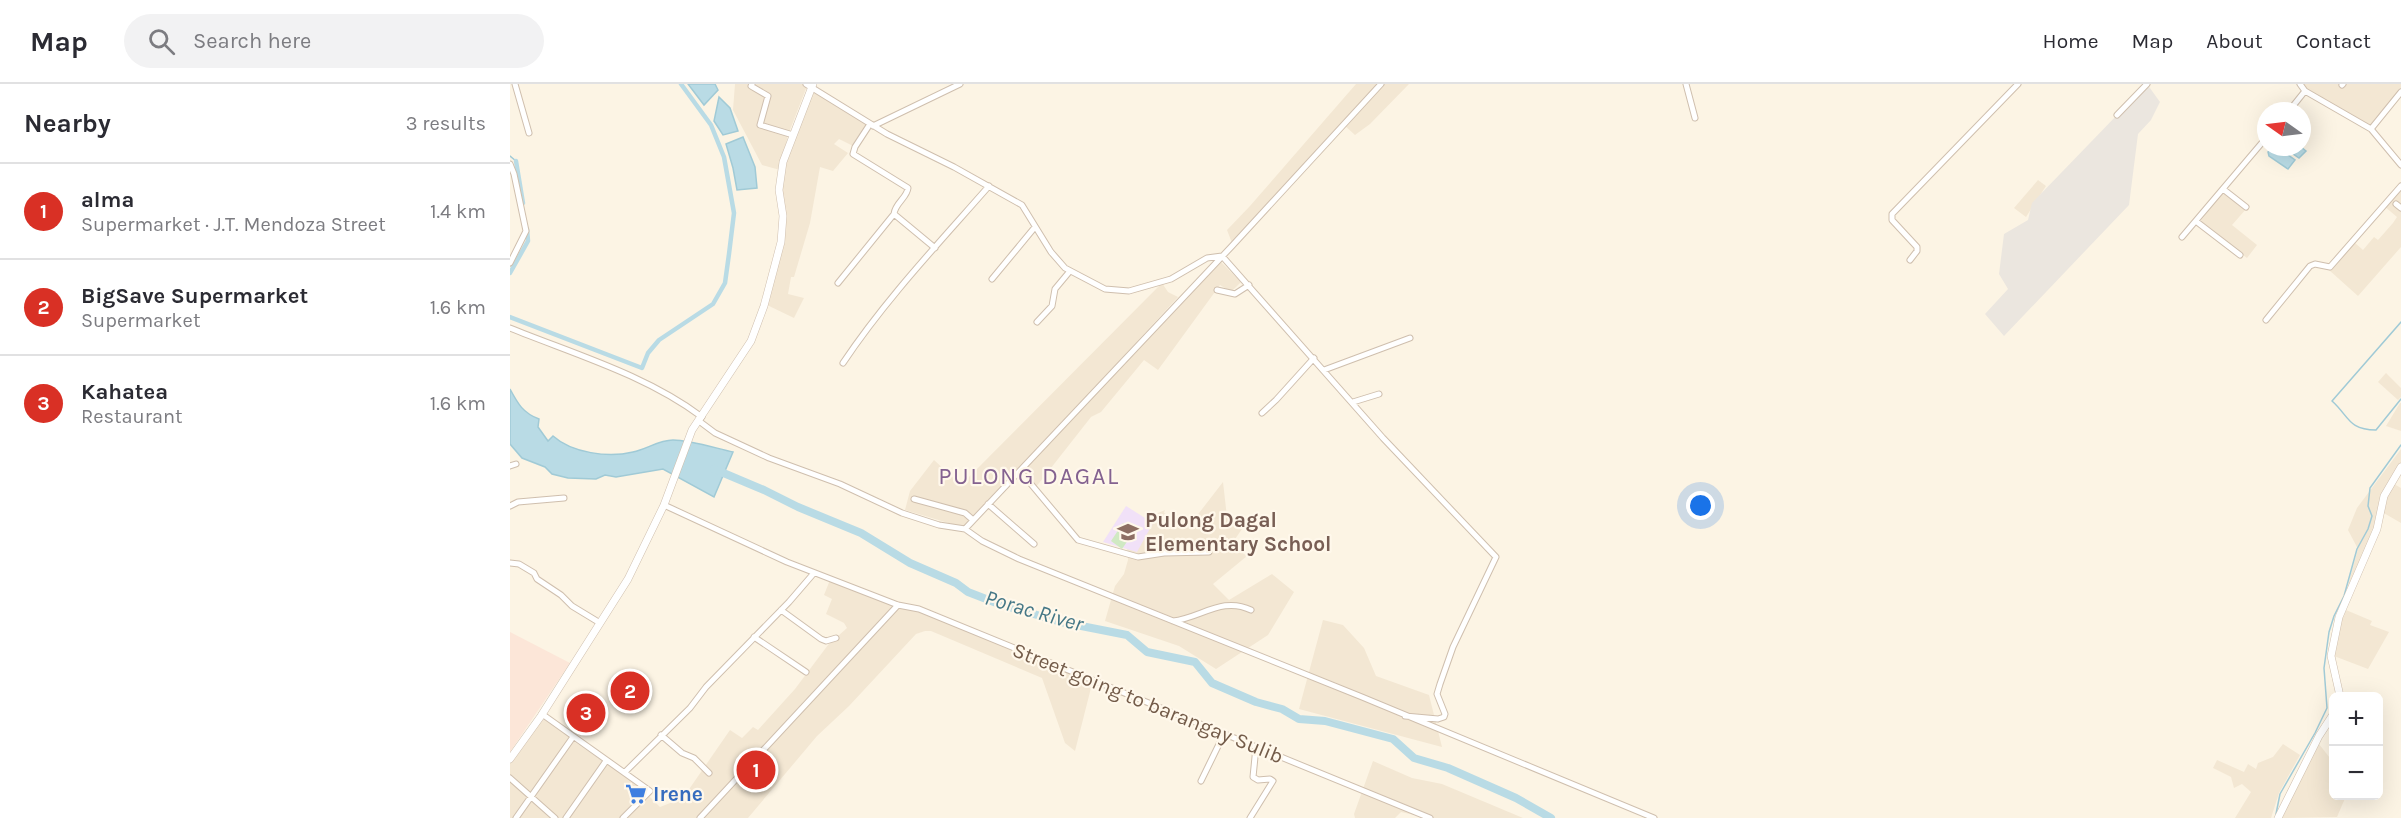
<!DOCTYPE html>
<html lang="en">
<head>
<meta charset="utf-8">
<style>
	:root { --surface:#fff; --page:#f2f2f3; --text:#2b2b33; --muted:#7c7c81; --line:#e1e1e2; --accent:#d93025 }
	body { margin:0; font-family:Karla,sans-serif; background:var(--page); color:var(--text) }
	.controls { position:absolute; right:18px; bottom:18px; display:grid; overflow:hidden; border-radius:9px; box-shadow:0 6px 24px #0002 }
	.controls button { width:54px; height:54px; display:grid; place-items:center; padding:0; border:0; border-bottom:2px solid var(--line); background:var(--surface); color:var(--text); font:30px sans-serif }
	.compass { position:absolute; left:1747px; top:18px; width:54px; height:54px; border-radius:50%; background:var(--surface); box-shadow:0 6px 24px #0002; rotate:284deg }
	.you { position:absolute; left:1191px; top:422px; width:21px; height:21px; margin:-15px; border:4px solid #fff; border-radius:50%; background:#1a73e8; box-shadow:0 0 0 9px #1a73e833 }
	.badge { display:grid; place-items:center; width:39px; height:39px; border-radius:50%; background:var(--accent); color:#fff; font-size:20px; font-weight:700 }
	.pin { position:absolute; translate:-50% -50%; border:3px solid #fff; box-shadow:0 2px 6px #0006 }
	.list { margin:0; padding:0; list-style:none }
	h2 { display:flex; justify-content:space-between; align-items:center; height:78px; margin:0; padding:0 24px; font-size:26px }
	h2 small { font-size:20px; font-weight:400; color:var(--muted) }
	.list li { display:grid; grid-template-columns:39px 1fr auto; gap:18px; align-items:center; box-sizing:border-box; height:96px; padding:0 24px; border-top:2px solid var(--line) }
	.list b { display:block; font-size:22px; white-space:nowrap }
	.list p { margin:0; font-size:20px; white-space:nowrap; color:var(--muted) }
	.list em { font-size:20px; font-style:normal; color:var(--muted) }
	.icon { flex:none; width:33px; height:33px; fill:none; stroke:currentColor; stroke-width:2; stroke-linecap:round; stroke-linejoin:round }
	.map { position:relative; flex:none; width:1891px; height:734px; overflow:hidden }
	header { display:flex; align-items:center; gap:36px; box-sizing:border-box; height:84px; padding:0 30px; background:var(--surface); border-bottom:2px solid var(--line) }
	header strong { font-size:28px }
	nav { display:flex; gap:33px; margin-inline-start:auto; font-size:21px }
	.search { width:420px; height:54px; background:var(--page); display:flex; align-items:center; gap:15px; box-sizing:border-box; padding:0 21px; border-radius:33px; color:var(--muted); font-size:22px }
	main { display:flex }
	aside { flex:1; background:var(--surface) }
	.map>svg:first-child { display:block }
	.residential { fill:#f3e7d3 }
	.commercial { fill:#fce6d8 }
	.industrial { fill:#ebe6df }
	.education { fill:#f1e1f8 }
	.green { fill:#d0e9c3 }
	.water { fill:#b9dbe5; stroke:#a0cad6; stroke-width:1.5 }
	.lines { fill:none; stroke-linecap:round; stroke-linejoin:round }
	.stream { stroke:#a0cad6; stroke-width:1.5 }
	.canal { stroke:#b9dbe5; stroke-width:4.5 }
	.river { stroke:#b9dbe5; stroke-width:8 }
	.minor-casing { stroke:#cfbfae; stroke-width:7 }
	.tertiary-casing { stroke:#cfbfae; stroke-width:8 }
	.minor { stroke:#fff; stroke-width:5 }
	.tertiary { stroke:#fff; stroke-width:7 }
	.labels { text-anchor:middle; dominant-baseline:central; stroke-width:4.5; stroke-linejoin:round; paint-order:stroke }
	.education-label { font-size:21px; font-weight:bold; fill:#785e54; stroke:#fff8eb; text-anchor:start }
	.street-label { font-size:21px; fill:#745c4a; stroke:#fff8eb }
	.shop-label { font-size:21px; font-weight:bold; fill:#366cbe; stroke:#fff8eb; text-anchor:start }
	.water-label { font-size:22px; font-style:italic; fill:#457786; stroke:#fff8eb }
	.quarter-label { font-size:24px; letter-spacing:1.5px; fill:#846290; stroke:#fff8eb }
</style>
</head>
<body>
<header>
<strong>Map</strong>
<div class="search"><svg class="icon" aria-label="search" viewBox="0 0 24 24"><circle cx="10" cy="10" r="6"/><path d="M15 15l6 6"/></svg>Search here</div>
<nav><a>Home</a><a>Map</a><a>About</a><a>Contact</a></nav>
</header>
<main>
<aside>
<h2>Nearby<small>3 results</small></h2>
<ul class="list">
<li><span class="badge">1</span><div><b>alma</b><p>Supermarket · J.T. Mendoza Street</p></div><em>1.4 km</em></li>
<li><span class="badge">2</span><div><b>BigSave Supermarket</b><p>Supermarket</p></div><em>1.6 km</em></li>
<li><span class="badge">3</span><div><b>Kahatea</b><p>Restaurant</p></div><em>1.6 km</em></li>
</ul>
</aside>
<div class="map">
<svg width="1891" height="734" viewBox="0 0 1891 734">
	<rect width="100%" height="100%" fill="#fcf4e4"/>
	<path class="residential" d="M225 0H292L297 2 278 51 270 86 252 81 223 26Z
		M846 0H899L860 40 845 51 833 40 722 159 717 146 740 122Z
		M1791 0H1891V6L1860 43 1797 7Z
		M303 8 356 40 343 62 329 55 324 60 338 69 323 87 310 83 300 139 284 193H281L278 210 294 214 284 234 257 221 274 129 272 91 276 77Z
		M1528 96 1536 102 1516 133 1504 124Z
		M1891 103V163L1848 212 1819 186 1844 158 1853 166 1864 153 1868 156 1883 139 1887 133 1874 122Z
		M1713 107 1737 124 1722 141 1747 161 1737 174 1690 138Z
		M707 174 731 198 721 208 710 201 648 286 634 276 591 328 581 333 526 403 510 386Z
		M652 199 658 208 668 213 455 444 395 426 400 407 424 376 451 401Z
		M1876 289 1891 304V313L1888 316 1868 298Z
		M1890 319H1891V347L1876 342Z
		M1891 365V381L1873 412 1867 446 1841 507 1837 505 1848 465 1838 446 1847 424Z
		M713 398 717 433 732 445 721 461 737 472 703 500 719 516 762 490 784 508 758 551 706 585 669 562 595 537 605 502 614 490 618 476 617 461 629 444 639 433 655 426 654 429 679 442Z
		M1884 400 1891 404V439L1872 428 1877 412Z
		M320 496 386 521 298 616 296 615 188 734H116L138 711 150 723 173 714 220 646 232 654 243 643 248 646 285 605 318 561 337 544 334 539 316 530 322 515 314 511Z
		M390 521 398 522 583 596 565 667 555 659 532 594 421 547H415L406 550 339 622 307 652 238 734H192L233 692Z
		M1836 526 1862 537 1860 541 1879 548 1858 585 1824 572 1832 535Z
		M813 536 833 541 854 564 866 592 919 611 932 663 789 625Z
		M32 634 61 654 20 709 0 692V679Z
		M62 656 94 678 54 734H48L23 712Z
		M1773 660 1790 671 1769 709 1761 734H1725L1741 708 1732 700 1724 704 1721 693 1703 684 1707 676 1734 688 1738 680 1746 685 1748 679 1763 673Z
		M1809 660 1823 678 1824 712H1836L1827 733 1771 734Z
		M863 677 902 694 932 700 1013 734H918L891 728 885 734H845L844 730Z
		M97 679 137 706 110 734H58Z
		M0 696 18 712 4 734H0Z
		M20 716 42 734H8Z"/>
	<path class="commercial" d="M0 548 60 579 0 668Z"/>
	<path class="industrial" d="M1637 0 1650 18 1641 36 1628 50 1619 121 1494 252 1475 230 1498 205 1489 190 1494 150 1518 136 1522 119Z"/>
	<path class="education" d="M616 422 643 439 627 468 593 458Z"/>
	<path class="green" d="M613 439 625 446 612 465 601 457Z"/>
	<path class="water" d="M178 0H205L208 6 194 21Z
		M209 13 220 24 228 47 213 51 204 37Z
		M233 53 245 83 247 104 227 106 223 84 216 60Z
		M1763 63H1767L1785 76 1778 85 1759 72 1758 68Z
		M1773 63H1791L1796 67 1789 74Z
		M0 305C8 320 13 329 29 335L28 343 38 357 43 352C62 369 98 374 123 368 137 365 149 356 163 356 180 356 205 364 223 368L204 413 153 385 106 393 95 391 86 395 58 394 42 390 35 383 12 374 0 360Z"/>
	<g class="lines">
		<path class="stream" d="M0 72 6 77
			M1891 238 1822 317C1839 332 1838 346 1866 346L1891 315
			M1766 730 1770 710 1805 649 1817 624 1814 584 1819 548 1824 532 1834 512 1847 465 1858 445 1862 432 1858 422 1860 404 1891 361"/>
		<path class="canal" d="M6 77 13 119
			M0 189 18 157 17 145
			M0 233 132 284 138 269 149 256 203 220 215 199 219 170 224 129 214 73 201 41 171 0"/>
		<path class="river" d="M204 385 254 406 288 423 351 449 400 479 446 499 458 508 489 520 551 538 617 551 637 568 685 578 702 599 746 618 772 625 789 635 815 637 883 655 904 674 938 684 1006 714 1041 734"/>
		<defs>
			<path id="minor" d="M5 0 19 49
				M242 0 241 2 258 12 250 41 283 51
				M296 0 377 50 444 83 512 121 541 168 555 184 595 205 619 207 661 195 697 174 712 172 873 354 986 473 943 563 930 600 927 610 935 630 934 633 928 635 895 632
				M1176 0 1185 34
				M1790 0 1795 7
				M1832 1 1833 0
				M1891 8 1861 45 1891 81
				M1779 27 1795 7 1861 45
				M1607 31 1637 0
				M360 40 345 63 343 70 398 104C397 114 385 119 384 130
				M363 42 450 0
				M0 80 4 90 16 147 0 179
				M1713 105 1736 123
				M1886 120 1891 124
				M1687 138 1730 171
				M1672 153 1756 54
				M1400 176 1407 167V163L1382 136V130L1508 0
				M482 195 525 143
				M328 199 384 130 425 164
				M707 206 725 210 739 201
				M1756 236 1800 182 1805 180 1820 183 1891 102
				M527 238 542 222 545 205 560 187
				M0 244C64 270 136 291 192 333
				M333 279C375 216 429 159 479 102
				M814 286 900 254
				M843 318 869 310
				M752 329 766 316 804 274
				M189 337 205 349 259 374 330 400 392 429 429 441 455 445 472 457 509 475 852 613 1144 734
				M0 382 6 380
				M510 387 568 456 628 473 654 469 699 468
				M404 415 455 429 463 436
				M478 420 524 460
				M154 421 277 478 388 521 409 525 920 734
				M0 422 8 418 54 414
				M455 445 722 162 871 0
				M0 479 9 480 24 489 27 495 51 511 62 522 90 539
				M271 526 311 555 316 557 326 554
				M663 537C691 534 712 512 741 526
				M244 553 296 588
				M32 630 140 707 113 734
				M151 651 172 669 184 674 199 689
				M115 688 180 624 196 603 279 518 304 489
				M0 694 45 734
				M691 697 714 650
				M6 734 63 653
				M56 734 96 677
				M190 734 388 521
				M740 734 763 697 760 695 748 696 743 693 746 663"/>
			<path id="tertiary" d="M1830 612 1821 572 1829 533 1867 445 1874 412 1891 383
				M0 675 31 632 118 495 154 421 182 346 241 257 254 222 271 158 273 132 269 106 273 78 303 0
				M1768 734 1809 652 1824 629"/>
		</defs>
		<use href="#minor" class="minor-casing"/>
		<use href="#tertiary" class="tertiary-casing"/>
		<use href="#minor" class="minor"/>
		<use href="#tertiary" class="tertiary"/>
	</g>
	<defs>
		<symbol id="school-bare" viewBox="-9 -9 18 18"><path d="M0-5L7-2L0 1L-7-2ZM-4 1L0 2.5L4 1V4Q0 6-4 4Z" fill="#8d6e63" stroke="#fff8eb" stroke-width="2.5" paint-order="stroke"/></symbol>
		<symbol id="supermarket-bare" viewBox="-9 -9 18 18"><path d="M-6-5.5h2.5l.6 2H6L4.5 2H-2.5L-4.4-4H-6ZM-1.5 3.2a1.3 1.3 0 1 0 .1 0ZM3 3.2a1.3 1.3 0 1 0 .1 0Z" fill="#3f7fe0" stroke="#fff8eb" stroke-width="2.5" paint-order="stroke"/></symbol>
	</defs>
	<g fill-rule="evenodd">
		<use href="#school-bare" x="603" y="433" width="30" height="30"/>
		<use href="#supermarket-bare" x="111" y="695" width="30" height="30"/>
	</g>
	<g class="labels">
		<g class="education-label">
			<text x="635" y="436">Pulong Dagal<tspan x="635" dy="24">Elementary School</tspan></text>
		</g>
		<g class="street-label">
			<text transform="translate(638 619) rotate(22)">Street going to barangay Sulib</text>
		</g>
		<g class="shop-label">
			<text x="143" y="710">Irene</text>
		</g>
		<g class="water-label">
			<text transform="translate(524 527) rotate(16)">Porac River</text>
		</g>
		<g class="quarter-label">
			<text x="519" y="392">PULONG DAGAL</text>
		</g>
	</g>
</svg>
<div class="controls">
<button>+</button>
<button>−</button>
</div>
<svg class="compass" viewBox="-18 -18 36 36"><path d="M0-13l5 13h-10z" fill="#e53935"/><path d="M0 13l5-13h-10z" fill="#7c7c81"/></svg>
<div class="you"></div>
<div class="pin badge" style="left:246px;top:686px">1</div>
<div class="pin badge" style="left:120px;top:607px">2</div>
<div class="pin badge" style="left:76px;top:629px">3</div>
</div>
</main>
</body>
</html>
